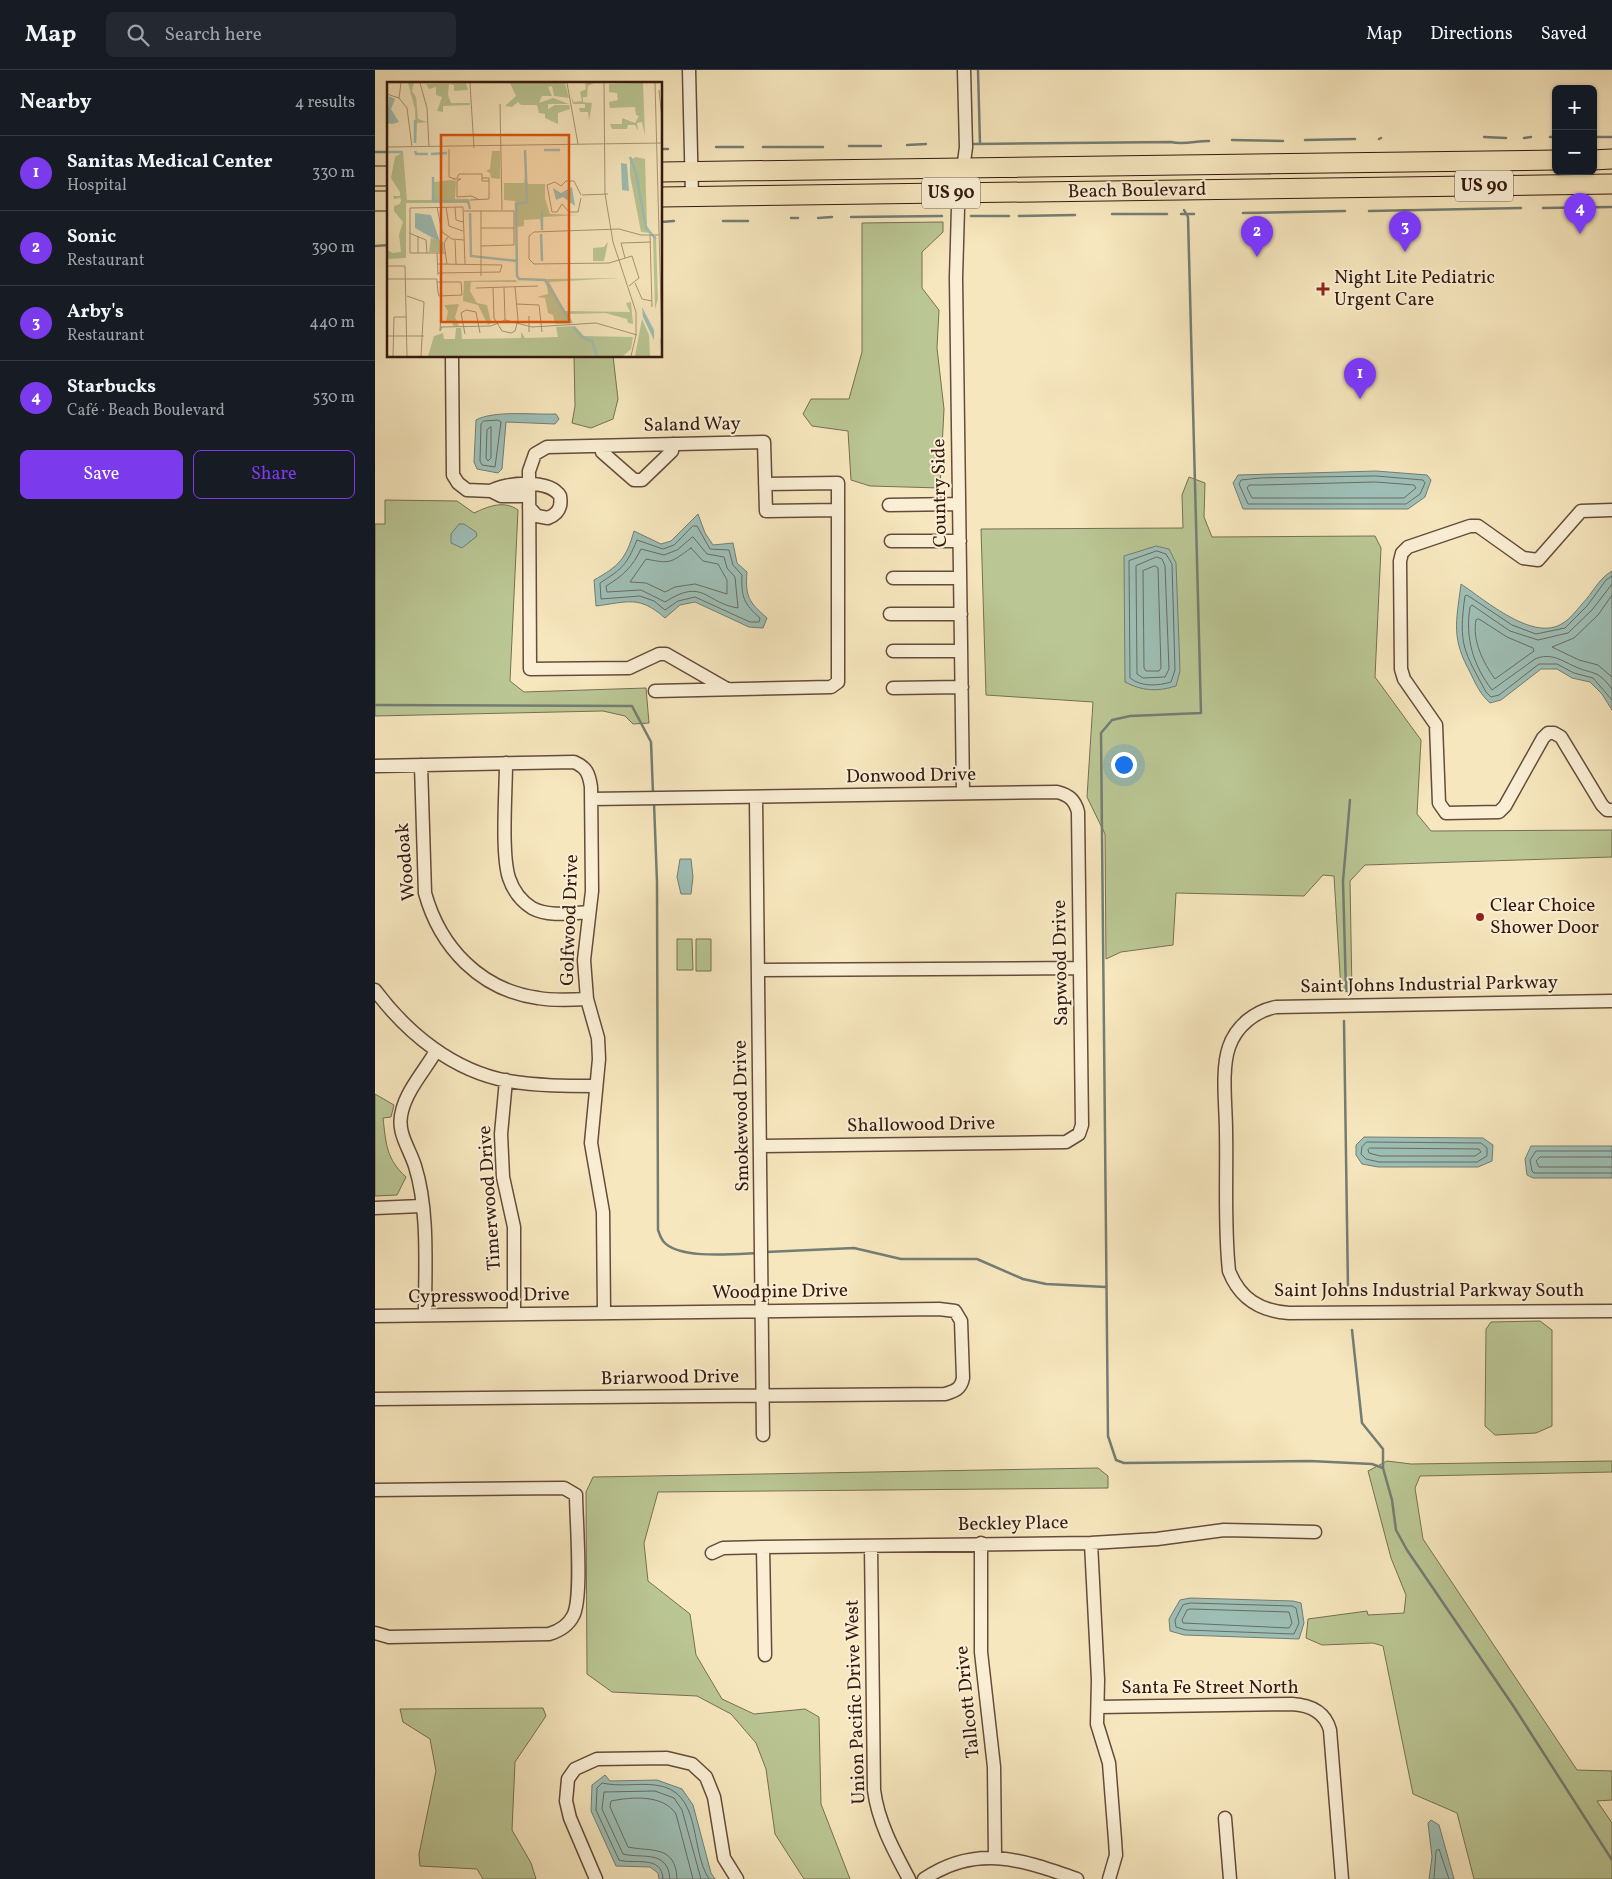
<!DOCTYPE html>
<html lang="en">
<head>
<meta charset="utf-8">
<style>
	:root { --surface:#171b24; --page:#242831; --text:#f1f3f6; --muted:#9ea1a6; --line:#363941; --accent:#7c3aed }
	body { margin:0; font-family:Vollkorn,serif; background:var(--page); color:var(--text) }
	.controls { position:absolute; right:15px; top:15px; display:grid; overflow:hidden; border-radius:8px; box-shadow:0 1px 4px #0004 }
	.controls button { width:45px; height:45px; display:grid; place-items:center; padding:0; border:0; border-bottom:1px solid var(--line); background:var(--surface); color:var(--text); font:25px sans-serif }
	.you { position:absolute; left:748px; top:694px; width:18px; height:18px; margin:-12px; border:4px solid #fff; border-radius:50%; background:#1a73e8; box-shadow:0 0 0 8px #1a73e833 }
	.badge { display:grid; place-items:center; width:32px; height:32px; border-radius:50%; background:var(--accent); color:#fff; font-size:16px; font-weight:700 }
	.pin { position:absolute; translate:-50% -41px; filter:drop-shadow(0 1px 2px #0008) }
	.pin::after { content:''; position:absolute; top:26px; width:18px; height:15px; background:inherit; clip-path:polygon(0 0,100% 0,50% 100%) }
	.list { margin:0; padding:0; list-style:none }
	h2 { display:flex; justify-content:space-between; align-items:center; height:65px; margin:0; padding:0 20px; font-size:21px }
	h2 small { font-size:16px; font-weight:400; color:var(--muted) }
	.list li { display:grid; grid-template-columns:32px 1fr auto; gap:15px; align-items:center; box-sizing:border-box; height:75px; padding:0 20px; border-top:1px solid var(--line) }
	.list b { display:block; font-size:19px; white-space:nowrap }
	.list p { margin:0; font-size:16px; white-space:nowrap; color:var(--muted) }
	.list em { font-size:16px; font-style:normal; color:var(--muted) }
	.actions { display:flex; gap:10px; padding:15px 20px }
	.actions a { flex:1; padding:11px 0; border:1px solid var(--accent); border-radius:8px; text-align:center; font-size:18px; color:var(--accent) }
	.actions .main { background:var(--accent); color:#fff }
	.icon { flex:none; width:28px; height:28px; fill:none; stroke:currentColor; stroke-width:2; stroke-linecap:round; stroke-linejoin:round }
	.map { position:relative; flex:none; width:1237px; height:1809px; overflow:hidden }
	header { display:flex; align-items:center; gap:30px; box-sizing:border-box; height:70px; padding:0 25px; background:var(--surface); border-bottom:1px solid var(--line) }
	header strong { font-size:24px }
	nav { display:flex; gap:28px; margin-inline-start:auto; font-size:18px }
	.search { width:350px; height:45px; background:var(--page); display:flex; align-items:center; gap:12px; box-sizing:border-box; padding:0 18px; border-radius:8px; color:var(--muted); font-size:19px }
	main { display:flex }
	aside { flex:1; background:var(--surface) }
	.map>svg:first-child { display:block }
	.green { fill:#bac694; stroke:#777052 }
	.water { fill:#9ebfb6; stroke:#747d73 }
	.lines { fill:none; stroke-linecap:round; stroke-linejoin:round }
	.shore { stroke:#696c62; stroke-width:1 }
	.stream { stroke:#747d73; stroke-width:2.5 }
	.minor-casing { stroke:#654c3b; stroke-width:15 }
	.highway-casing { stroke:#34190f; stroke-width:21 }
	.minor { stroke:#faefd5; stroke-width:12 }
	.highway { stroke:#f7e7be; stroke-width:19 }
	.poi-dot { fill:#8f2418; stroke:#faefd5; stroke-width:2 }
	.labels { text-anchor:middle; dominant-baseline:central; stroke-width:4; stroke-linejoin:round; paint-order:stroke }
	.shield { fill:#faefd5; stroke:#6f594a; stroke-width:1 }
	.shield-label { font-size:18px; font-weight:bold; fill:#34190f }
	.street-label { font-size:19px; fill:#34190f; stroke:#faefd5 }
	.poi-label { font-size:19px; fill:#34190f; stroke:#faefd5; text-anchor:start }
	.inset-river { fill:none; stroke:#9ebfb6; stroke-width:2.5 }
	.inset-road { fill:none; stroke:#a99578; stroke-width:1 }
	.view { fill:#df560c; fill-opacity:0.15; stroke:#df560c; stroke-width:2.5 }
	.inset-edge { fill:none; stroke:#34190f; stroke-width:2.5 }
</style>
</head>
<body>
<header>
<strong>Map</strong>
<div class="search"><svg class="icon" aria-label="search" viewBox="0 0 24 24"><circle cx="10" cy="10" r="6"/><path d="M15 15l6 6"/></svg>Search here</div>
<nav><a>Map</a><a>Directions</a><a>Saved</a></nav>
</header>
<main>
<aside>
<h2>Nearby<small>4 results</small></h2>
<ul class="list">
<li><span class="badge">1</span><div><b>Sanitas Medical Center</b><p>Hospital</p></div><em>330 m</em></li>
<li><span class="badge">2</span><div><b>Sonic</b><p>Restaurant</p></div><em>390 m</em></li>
<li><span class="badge">3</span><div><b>Arby's</b><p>Restaurant</p></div><em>440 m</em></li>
<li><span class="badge">4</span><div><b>Starbucks</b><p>Café · Beach Boulevard</p></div><em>530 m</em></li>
</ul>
<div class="actions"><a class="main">Save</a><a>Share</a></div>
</aside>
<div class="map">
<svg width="1237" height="1809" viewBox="0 0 1237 1809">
	<rect width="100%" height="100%" fill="#f7e7be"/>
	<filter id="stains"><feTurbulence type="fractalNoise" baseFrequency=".004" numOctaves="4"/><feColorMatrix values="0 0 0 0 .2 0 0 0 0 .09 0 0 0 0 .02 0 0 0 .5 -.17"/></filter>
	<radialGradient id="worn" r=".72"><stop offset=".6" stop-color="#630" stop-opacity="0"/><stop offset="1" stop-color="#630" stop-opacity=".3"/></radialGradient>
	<path class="green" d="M568 152V162L547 182V218L564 240 562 278 569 339 565 418 495 416 476 410 473 361 437 356 428 344 436 329H474L487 282V153Z
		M199 286H238L243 329 238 349 216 358 197 353 200 336Z
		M814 407 830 413 829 447 837 467 1000 466 1006 478 1000 607 1046 670 1042 744 1056 761 1237 760V787L990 795 975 811 977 923 966 920 959 806 948 805 929 826 801 823 798 875 746 882 731 889 730 764 712 727 718 632 611 625 606 459 808 458 807 425Z
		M10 430 82 431 99 443C114 436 129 430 143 440L135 611 149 622 271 618 274 653 258 654 250 646 228 641 0 646V454H10Z
		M302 869H317L318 900H302Z
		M321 869H336V901H321Z
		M0 1024 19 1035 16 1047 8 1048C11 1073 11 1089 31 1107L22 1125 0 1126Z
		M1165 1251 1177 1260V1356L1161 1363 1120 1365 1110 1356 1111 1259 1116 1252Z
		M1012 1391 1036 1394 1237 1391V1402L1045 1406 1040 1418 1048 1469 1202 1700 1237 1701V1730L1222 1731 1237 1753V1809H1099L1082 1743 1038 1724 1008 1576 998 1573 947 1575 931 1568 933 1549 992 1541 993 1545 1029 1543 1031 1525 1016 1488 993 1401Z
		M723 1398 733 1406V1418L283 1422 269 1473 273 1511 315 1544 321 1585 347 1629 379 1644 430 1639 444 1647 446 1734 475 1809H429L400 1764 391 1699 381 1673 356 1644 322 1626 237 1622 212 1604 211 1422 218 1407Z
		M168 1638 171 1646 140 1692 137 1760 156 1793 161 1809H108L102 1799 45 1796 44 1784 61 1701 55 1669 28 1652 25 1639Z"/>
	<path class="water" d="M181 344 184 349 180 354 131 352 127 399 123 403 102 399 99 392 101 350C119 340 159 345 181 344Z
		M1001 401 1052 405 1056 410 1050 427 1033 439H868L858 413 863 405Z
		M323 444 330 463 338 475 358 473 362 493 372 502C370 527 374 532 392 548L388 558 374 557 320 532 305 535 290 548C264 525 253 532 221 536L219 510C244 496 251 489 259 461L286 474 296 471Z
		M84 454H89L101 462 102 466 87 478 76 473V464Z
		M781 476 794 479 801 493 805 601 801 616C782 622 767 621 750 612L749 486Z
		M1237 501V640L1227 624 1215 612 1197 608 1182 599H1166L1126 630 1115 633C1106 625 1101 615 1096 604 1076 568 1081 554 1086 514 1110 530 1159 573 1188 553 1195 549 1201 541 1207 534 1218 523 1223 509 1237 501Z
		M305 789H316L318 807 316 824H306L302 807Z
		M989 1067 1108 1068 1118 1075 1117 1091 1103 1097H1003L987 1094 981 1085V1075Z
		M1156 1076H1237V1108H1158L1152 1105 1150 1089Z
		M815 1528 918 1531 926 1533 929 1553 924 1569 809 1565 795 1561 794 1549 805 1530Z
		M230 1705 235 1711 282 1710 307 1719 318 1735 336 1803 340 1809H284L283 1803 275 1797 241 1796 216 1741 217 1715Z
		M1056 1750 1064 1755 1079 1809H1054L1057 1787 1053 1753Z"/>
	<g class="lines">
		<path class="shore" d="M109 351 123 350 126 352 120 397 107 395 105 391 106 354Z
			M116 357V388L113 391 111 388 112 360Z
			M1001 406 1048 410 1050 413 1045 424 1031 434H873L864 414 866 410 885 408Z
			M1001 412 1039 415 1041 418 1029 428H877L872 418 874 415H885Z
			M318 456H322L335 479 354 480 358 495 367 505C366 527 369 534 385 548L384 552H375L320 527 303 531 290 540 279 531 265 526 226 529 225 513C248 498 251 496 262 470L288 479 299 475Z
			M318 467 332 484 349 487 352 498 360 507 363 538C330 533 329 507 290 532L266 520 232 522 231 516C248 506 258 496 266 479L289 485 302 480Z
			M316 478 328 491 343 494 352 510V524L320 514 300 517 290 522 271 513 255 512 271 489C296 494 295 493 316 478Z
			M782 481 791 484 797 494 800 600 796 612C783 616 766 617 755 608L754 491Z
			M782 487 787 489 790 496 794 599 790 607 768 608 762 604 761 496Z
			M780 496 783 498 786 598 784 601H771L769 598 768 501Z
			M1237 506 1231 510 1212 536 1190 558 1161 564 1137 555 1092 525 1090 526C1083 575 1089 581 1111 622L1116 627 1124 625 1164 594H1182L1199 603 1218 608 1237 630
			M1237 514 1217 540 1193 563 1163 570 1135 561 1097 535 1095 537C1090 568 1098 595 1117 620L1160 589C1176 582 1187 591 1201 597 1219 605 1222 599 1237 619
			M1237 525 1223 545 1199 568 1177 577 1204 590 1223 595 1237 607
			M1104 549 1132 567 1158 578 1159 581 1120 609C1108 592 1097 571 1101 550Z
			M992 1072 1106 1073 1112 1078V1086L1102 1092H1004L991 1089 986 1084 987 1077Z
			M995 1078 1104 1079 1106 1082 1100 1086H1005L994 1083 993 1080Z
			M1237 1081H1161L1155 1090 1157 1101 1159 1103H1237
			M1237 1087H1165L1161 1091 1164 1097H1237
			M816 1533 917 1536 921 1538 924 1553 919 1564 811 1560 801 1557 800 1550 808 1535Z
			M816 1539 914 1542 917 1553 914 1558 808 1553 807 1550 812 1540Z
			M288 1809C287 1784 259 1795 244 1790L221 1740 222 1718 227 1713C246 1717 262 1713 280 1715 328 1720 314 1779 334 1809
			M295 1809C293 1779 267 1789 248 1784L227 1739 229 1722 280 1721 299 1728 307 1740 326 1809
			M302 1809C301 1774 275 1782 253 1777L235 1737 236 1731C256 1727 288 1724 301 1744L318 1809
			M1059 1809 1061 1781 1064 1779 1074 1809"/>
		<path class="stream" d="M603 0 605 73
			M1109 67 1131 68
			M1175 67H1181
			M1218 67H1237
			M1149 68 1156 67
			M1004 69 1006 68
			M857 70 908 71
			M930 70 980 69
			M599 74 796 72C808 75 821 71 834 71
			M532 75 551 74
			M474 76H506
			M341 77H368
			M388 77H448
			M286 79H293
			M0 82H14
			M1168 138 1237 137
			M809 140 813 147 826 643 755 646 737 650 726 663 733 1366 741 1390 749 1393 935 1391 997 1394 1008 1398 1017 1430 1021 1460 1032 1480 1139 1637 1237 1790
			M994 141 1146 138
			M868 143 970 141
			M737 144H792
			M806 144H819
			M596 146H634
			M644 146 700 145
			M476 147 567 146
			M416 148H423
			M443 148 457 147
			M348 151H373
			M286 152 299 151
			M0 176 14 175
			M0 635 257 636 276 672 278 723
			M279 733 282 812 283 1160C284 1163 286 1168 288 1171 303 1190 360 1184 383 1183
			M971 921 968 811 975 730
			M969 951 973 1219
			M391 1182 479 1178 526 1189H602L648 1209 671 1214 731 1217
			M977 1260 987 1353 1008 1379V1398"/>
		<defs>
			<path id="minor" d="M314 0 317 126
				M77 286 78 405 83 413 92 420 116 421 126 426H154
				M226 376 227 382 259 410H267L297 381 298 374
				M116 421C131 412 175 409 185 426 187 437 183 444 173 448L162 446 154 437
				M514 435 584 434
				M1237 440 1206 441 1163 490 1148 488 1103 456H1095L1033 477 1027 483 1025 491 1026 599 1029 609 1061 655 1064 733 1071 743 1124 742 1130 736 1168 668 1173 663H1179L1186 667 1227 735 1232 740H1237
				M516 471H585
				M518 508H585
				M515 544H586
				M518 581H586
				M518 618 587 617
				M352 619 291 584H284L254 598 155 599 154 401 160 384 172 377 389 372 391 441 463 440
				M280 621 456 617 463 612V413L390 414
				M131 693C131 721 126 783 134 808 138 820 146 831 157 838 173 847 197 843 214 842
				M46 695 50 823C65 877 105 920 163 928 179 931 196 930 212 929
				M0 696 199 692C211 697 214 703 216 717L217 821 209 890 212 929 223 968 224 989 216 1073 228 1142 229 1243
				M588 723 581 208 583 138 591 77 589 0
				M381 728 388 1365
				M216 729 682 722C694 725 700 730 703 742L707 1055 704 1064 691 1072 386 1076
				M384 900 704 898
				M0 920C32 963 78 1001 133 1011 162 1016 192 1016 221 1016
				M1237 931 901 937C880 941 861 956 854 977 846 1000 851 1036 851 1061 852 1107 849 1155 854 1201 865 1229 885 1241 914 1243L1237 1241
				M131 1010 126 1064 128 1107 139 1157V1244
				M0 1138 46 1136
				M50 1245C50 1198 54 1140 40 1096 34 1077 21 1062 27 1041 32 1020 50 1000 61 981
				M0 1246 564 1239 580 1241 586 1251 588 1308C586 1319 580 1321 570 1324L0 1329
				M0 1420 189 1418 201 1425C201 1448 208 1529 198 1546 193 1556 184 1561 174 1564L14 1567 0 1563
				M606 1473V1582L619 1697 620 1787
				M716 1473 723 1610 722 1654 734 1693 740 1770 741 1785 734 1809
				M496 1476 499 1720C503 1752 519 1781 534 1809
				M388 1477 390 1585
				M337 1483 348 1478 388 1477 716 1473 782 1469 849 1460 940 1462
				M723 1637 917 1634C935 1635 950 1642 955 1660L967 1809
				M850 1748 855 1809
				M221 1809 195 1748 191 1731 193 1709 200 1699 222 1689 292 1688 317 1694 331 1707 339 1727 349 1788 362 1809
				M549 1809C602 1773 647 1790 702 1809"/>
			<path id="highway" d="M1218 90 1237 89
				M286 102 1181 90
				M0 106H14
				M286 127 1237 114
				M0 131H14"/>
		</defs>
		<use href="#minor" class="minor-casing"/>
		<use href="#highway" class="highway-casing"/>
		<use href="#minor" class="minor"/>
		<use href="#highway" class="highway"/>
	</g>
	<g class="poi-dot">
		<path d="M945.5 211.5h5v5h5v5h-5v5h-5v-5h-5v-5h5z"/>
		<circle cx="1105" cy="847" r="5"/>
	</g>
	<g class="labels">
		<g class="shield">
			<rect x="1080" y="100.5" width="58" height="31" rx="4"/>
			<rect x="547" y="107.5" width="58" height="31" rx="4"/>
		</g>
		<g class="shield-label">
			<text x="1109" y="116">US 90</text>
			<text x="576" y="123">US 90</text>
		</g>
		<g class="street-label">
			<text transform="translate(762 121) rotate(-1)">Beach Boulevard</text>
			<text transform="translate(317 355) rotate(-1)">Saland Way</text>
			<text transform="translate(565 423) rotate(-91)">Country Side</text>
			<text transform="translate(536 706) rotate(-1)">Donwood Drive</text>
			<text transform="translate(31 792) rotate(-95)">Woodoak</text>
			<text transform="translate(195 850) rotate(-88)">Golfwood Drive</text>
			<text transform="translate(686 893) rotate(-91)">Sapwood Drive</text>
			<text transform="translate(1054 915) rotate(-1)">Saint Johns Industrial Parkway</text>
			<text transform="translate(367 1046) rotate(-91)">Smokewood Drive</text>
			<text transform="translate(546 1055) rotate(-1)">Shallowood Drive</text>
			<text transform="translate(115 1128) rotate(-94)">Timerwood Drive</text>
			<text x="1054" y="1221">Saint Johns Industrial Parkway South</text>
			<text transform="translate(405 1222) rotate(-1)">Woodpine Drive</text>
			<text transform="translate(114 1226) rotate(-1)">Cypresswood Drive</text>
			<text transform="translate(295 1308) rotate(-1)">Briarwood Drive</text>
			<text transform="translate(638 1454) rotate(-1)">Beckley Place</text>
			<text x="835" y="1618">Santa Fe Street North</text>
			<text transform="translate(481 1632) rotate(-92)">Union Pacific Drive West</text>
			<text transform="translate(593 1632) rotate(-96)">Tallcott Drive</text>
		</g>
		<g class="poi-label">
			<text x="959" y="208">Night Lite Pediatric<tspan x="959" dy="22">Urgent Care</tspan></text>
			<text x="1115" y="836">Clear Choice<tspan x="1115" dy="22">Shower Door</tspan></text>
		</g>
	</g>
	<g transform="translate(12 12)">
		<rect width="275" height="275" fill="#f7e7be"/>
		<path d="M21 1H27L25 9 29 15 31 37 40 40 30 41 29 61 28 27ZM79 1 81 8 67 9V3L62 2 61 13 64 21H83V23L56 24V30L50 29 55 15 49 13V5L42 7 39 2ZM123 1H178L182 16 167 14 165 4 161 5 165 14H155L152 21 166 16 182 22H161V27L168 23H182L183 27 171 31V42L158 36V32L152 31 150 23H134L131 20 125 25 118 24 129 14ZM198 1H207L201 4 200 15H196V20L205 21 202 39 201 30H193L192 26H198V22H186L184 15 187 20 195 19 193 10 199 7ZM256 1 258 54 255 40 250 41 251 49 248 43H241L240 47H225L223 42H235V36L248 41 252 34 249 33 248 25 223 26 222 20 231 18 230 11 222 10V2ZM105 69H113V97L104 96 103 91 99 89 103 87ZM16 70 20 118H44L47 115V100L63 98 69 99 68 117H82L83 121H19V176L0 177V168L6 171 14 170 12 153 16 140 7 129V124L13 122 14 118 13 116 7 117 6 114H13V110L4 96 8 75ZM249 75 258 77 260 144 265 151 254 150 243 93V78ZM138 95 141 102H158V116L163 132 191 133 156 135 155 149 153 137 137 138V144L130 145 128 119 117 118V101H137ZM266 154H269L271 217 268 227ZM44 156 56 160 57 170H42ZM221 160 217 179H206V166L217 165ZM232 196 162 200 178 229 243 230 239 221 244 220 246 242 241 241 240 237 218 231 181 232 186 241 168 242 166 233 161 231 158 216 150 215 161 212 159 197ZM77 199 129 198 130 200H84L83 209 90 221 100 223 104 241 101 243 91 223 76 219ZM72 222 68 235 72 244H66L65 239H59L61 229 57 223ZM255 237 262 253 263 274H248ZM188 244 197 254 246 255 244 267 236 274H41L47 254 56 251 57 257H68L69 246H74L75 257 134 256V250L138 256 171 255 169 245Z" fill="#bac694"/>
		<path d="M2 14 8 17 4 27 12 40 5 42 0 41ZM234 81 240 82 242 109 235 108ZM185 105 188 124 176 115 169 118 166 106 174 111ZM28 131 44 133 53 160 28 146ZM255 225 267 248V258L256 235Z" fill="#9ebfb6"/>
		<path class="inset-river" d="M28 38V61M138 68 140 120 129 122 130 194 132 197 158 198 184 241M157 68H173M28 69 29 72H41M0 70H16M44 72 60 71M243 75 249 91 259 146 269 157M46 95V119H81L83 127M83 131 84 174 130 179M155 148V129M154 152 155 179M187 246 195 255 205 259 210 274"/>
		<path class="inset-road" d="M33 1 40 26 42 65M83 1 87 66M180 1 191 62M217 1 218 112 226 160 249 230V253L244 274M268 1 275 260M272 8 275 37M0 12 12 16 20 26 25 65M12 16 14 1M113 22 115 128M0 65 275 61M62 67V95L68 97M70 96 72 92H95V99H102M66 97H74L70 99V115L84 114 91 117M194 113 187 99H179L174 104 168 100 160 103 165 130H170L175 122 182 130H191L194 116M195 113 221 112M83 118 102 117V96H95M50 125 55 150 65 157 77 158M59 125 62 144 76 149M68 125 69 138 76 140M77 129H127V163L94 164M94 129V194M94 146H127M22 151 39 158 40 171M263 153 265 225M31 154V171M68 158 69 182M50 171 51 193M59 171H23V126L76 125 78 182M238 176 234 161 264 160M50 182 115 183 113 190 51 191M60 182 57 161 61 155M0 184H18L20 274M0 197H50V200L51 210 52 214 75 213 74 200H50M248 201 255 217 265 219M242 204 252 196 245 174 222 181 147 182 142 177V154L147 150 232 147 254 153H273M117 205 118 238M89 206 151 204M106 206 107 236 115 249 124 251 128 249 131 238 128 205M20 214 37 220 34 274M129 222 152 223 155 250M54 230 53 249 55 245M142 234V250M53 245 104 244 118 238 145 245 209 241 250 253M78 252 74 231 79 228 89 230 93 251M0 254H37M274 257 275 274M6 274 7 235H20"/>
		<path class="view" d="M54 53H182V240H54Z"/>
		<rect width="275" height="275" class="inset-edge"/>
	</g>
	<rect width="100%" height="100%" filter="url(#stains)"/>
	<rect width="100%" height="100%" fill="url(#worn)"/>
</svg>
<div class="controls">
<button>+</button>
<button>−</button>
</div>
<div class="you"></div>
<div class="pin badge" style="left:985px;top:329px">1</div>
<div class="pin badge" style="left:882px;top:187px">2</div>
<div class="pin badge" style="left:1030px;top:182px">3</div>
<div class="pin badge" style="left:1205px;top:164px">4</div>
</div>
</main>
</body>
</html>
